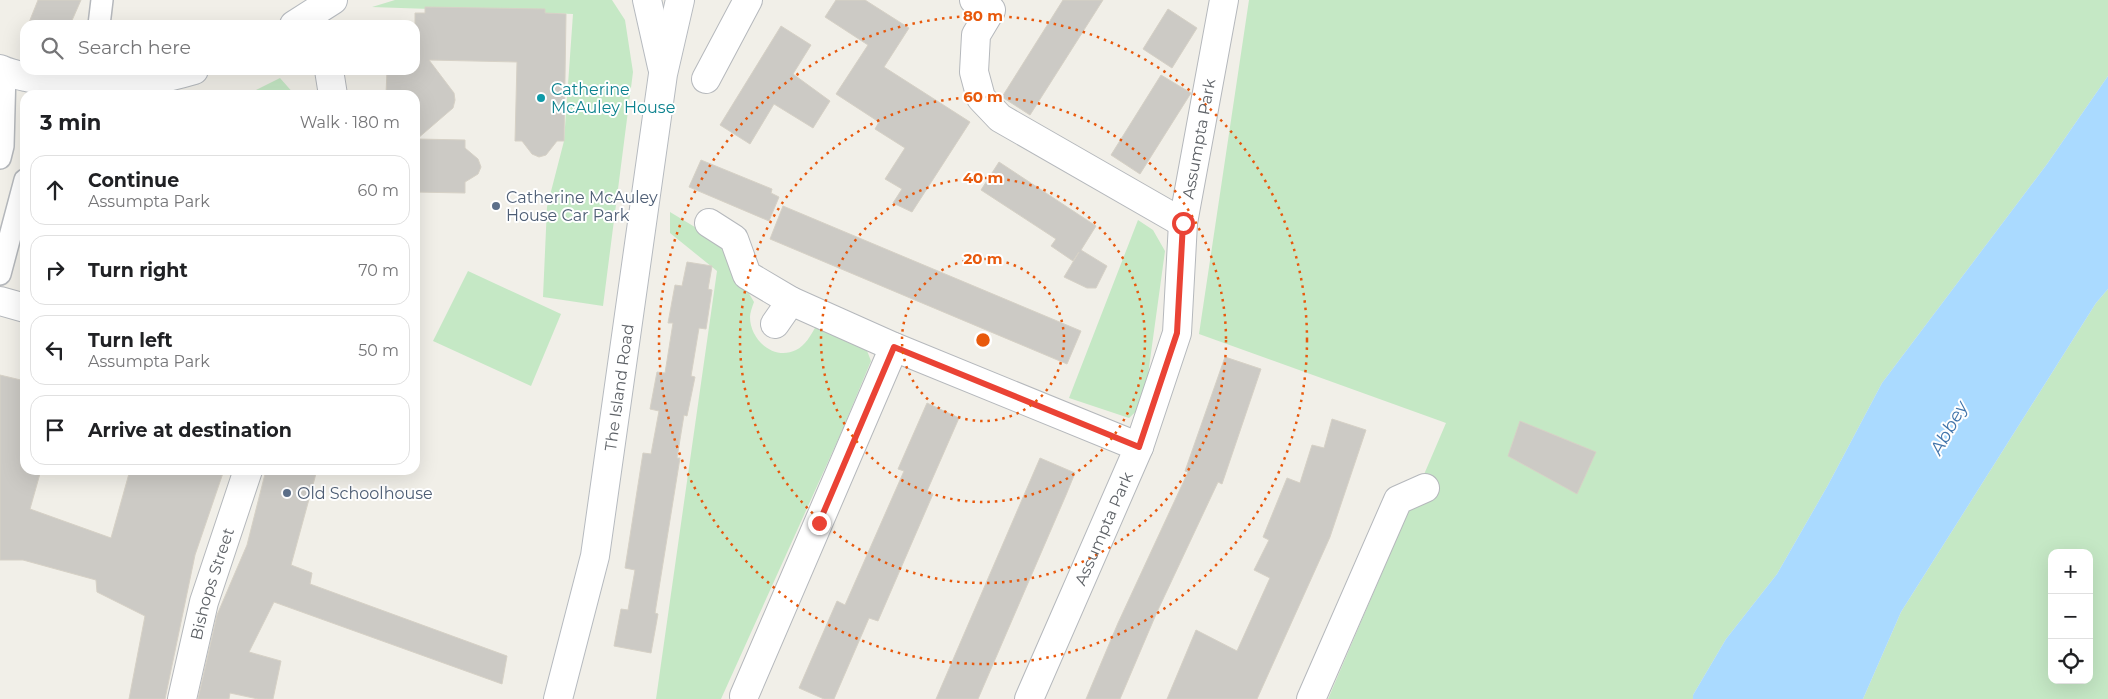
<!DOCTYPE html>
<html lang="en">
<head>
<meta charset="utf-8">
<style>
	:root { --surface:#fff; --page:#f6f6f6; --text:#202124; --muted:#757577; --line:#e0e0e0 }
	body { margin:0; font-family:Montserrat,sans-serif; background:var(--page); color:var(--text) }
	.controls { position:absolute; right:15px; bottom:15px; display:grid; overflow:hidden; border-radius:10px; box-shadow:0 5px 20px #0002 }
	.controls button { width:45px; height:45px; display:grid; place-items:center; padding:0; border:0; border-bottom:1px solid var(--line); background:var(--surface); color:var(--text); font:25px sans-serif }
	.stop { position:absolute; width:15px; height:15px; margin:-11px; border:4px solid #ea4335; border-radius:50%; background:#fff }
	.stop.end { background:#ea4335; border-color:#fff; box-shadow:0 1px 5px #0008 }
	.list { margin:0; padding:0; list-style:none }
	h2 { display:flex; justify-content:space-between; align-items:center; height:65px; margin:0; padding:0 20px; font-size:21px }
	h2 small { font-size:16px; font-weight:400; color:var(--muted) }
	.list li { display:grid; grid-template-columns:32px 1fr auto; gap:15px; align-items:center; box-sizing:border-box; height:70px; margin:0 10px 10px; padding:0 10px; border:1px solid var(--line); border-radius:15px }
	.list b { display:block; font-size:19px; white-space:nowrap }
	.list p { margin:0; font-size:16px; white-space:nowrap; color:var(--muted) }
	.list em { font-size:16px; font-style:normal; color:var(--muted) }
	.icon { flex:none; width:28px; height:28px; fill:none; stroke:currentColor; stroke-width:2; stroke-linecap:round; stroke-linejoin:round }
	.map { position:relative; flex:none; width:2108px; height:699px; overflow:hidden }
	.search { position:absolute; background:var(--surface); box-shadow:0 5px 20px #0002; left:20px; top:20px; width:400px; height:55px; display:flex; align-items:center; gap:12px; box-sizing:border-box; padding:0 18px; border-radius:15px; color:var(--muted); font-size:19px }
	.panel { position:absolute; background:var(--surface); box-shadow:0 5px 20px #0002; left:20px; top:90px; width:400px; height:385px; border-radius:15px }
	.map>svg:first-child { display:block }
	.green { fill:#c5e8c5; fill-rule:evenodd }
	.water { fill:#aadaff }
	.building { fill:#cccac5; stroke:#d6d1c6 }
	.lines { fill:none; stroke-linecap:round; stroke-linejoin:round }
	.pedestrian-casing { stroke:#b5b8bc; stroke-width:24 }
	.minor-casing { stroke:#b5b8bc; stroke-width:30 }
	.secondary-casing { stroke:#b6babf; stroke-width:30 }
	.pedestrian { stroke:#fff; stroke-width:21 }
	.minor { stroke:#fff; stroke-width:28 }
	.secondary { stroke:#fff; stroke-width:28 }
	.route { stroke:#ea4335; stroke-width:6 }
	.ring { fill:none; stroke:#e8590c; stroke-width:2.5; stroke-dasharray:2.5 5 }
	.culture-dot { fill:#0f9aa8; stroke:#fff; stroke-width:2 }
	.service-dot { fill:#5c6f8a; stroke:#fff; stroke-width:2 }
	.labels { text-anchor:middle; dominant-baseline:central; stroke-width:4; stroke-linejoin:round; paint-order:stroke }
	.culture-label { font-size:16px; fill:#0d838f; stroke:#fff; text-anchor:start }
	.street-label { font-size:16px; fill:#5f6368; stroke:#fff }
	.service-label { font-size:16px; fill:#4e5e75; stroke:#fff; text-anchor:start }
	.water-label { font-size:18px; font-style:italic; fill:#4174aa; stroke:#fff }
	.centre { fill:#e8590c; stroke:#fff; stroke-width:2.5 }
	.ring-label { font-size:15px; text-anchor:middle; font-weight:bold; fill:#e8590c; stroke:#fff; stroke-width:4; stroke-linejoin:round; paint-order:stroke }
</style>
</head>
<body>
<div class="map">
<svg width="2108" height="699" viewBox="0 0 2108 699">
	<rect width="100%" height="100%" fill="#f1efe8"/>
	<path class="green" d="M395 0H612L625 20 633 72 603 306 543 297 547 207 564 141 573 14 372 7Z
		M1249 0H2108V76L2047 164 1882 383 1828 485 1777 574 1726 639 1693 695V699H1328L1446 423 1199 334Z
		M280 78 295 95H246Z
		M670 212 718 241 754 302C752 307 750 313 750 317 750 340 774 361 796 350 805 346 811 335 816 326L866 348 871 361 841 433 721 699H656L717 271 670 233Z
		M1138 220 1153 230 1165 251 1144 404 1129 418 1069 398Z
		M468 271 561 314 531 386 433 341Z
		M2108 289V699H1863L1901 612 2096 303ZM2052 553H2089V680H2052Z"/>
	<path class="water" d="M2108 76V289L2096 303 1901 612 1863 699H1693V695L1726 639 1777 574 1828 485 1882 383 2047 164Z"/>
	<path class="building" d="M38 0H81L70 25H28Z
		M836 0H865L909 28 884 67 970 122 912 212 893 203 902 189 885 179 905 148 875 129 879 122 836 94 868 45 825 17Z
		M1063 0H1103L1030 115 1002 97Z
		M425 7 545 9V13L566 14 564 141H557L546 155 539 157 532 154 522 141H515L517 62 429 60 454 93 455 100 453 108 417 139 465 140V148L478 159 481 167 478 174 465 182V193L415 192V95H386L387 70H415V13H425Z
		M1168 9 1197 28 1172 68 1143 49Z
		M781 26 811 45 793 74 830 101 813 128 774 104 750 144 720 125Z
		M1161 75 1191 93 1140 174 1111 155Z
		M701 160 772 189 771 193 779 197 769 221 689 187Z
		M999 162 1096 226 1081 250 1107 266 1096 288H1087L1064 277 1079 252 1073 261 1051 246 1056 239 981 190Z
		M783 206 1081 331 1067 364 770 239Z
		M687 262 712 266 708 289 712 290 706 329 699 328 691 376 695 377 687 416 684 415 677 458H680L655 613 658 614 651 653 614 646 621 609 628 610 635 570 625 568 643 453 651 454 659 411 650 409 657 372 665 373 673 323H668L675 285 682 286Z
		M1225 357 1261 369 1222 484 1218 482 1157 612 1120 699H1086L1118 623 1188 472 1185 471Z
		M0 375 25 381V470H41L30 509 111 538 130 470H224L195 555 165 699H129L145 616 97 592 96 580 23 560H0Z
		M927 403 959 418 927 491 933 494 878 621 869 618 834 699H824L799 688 837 601 845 605 904 471 898 469Z
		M1332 419 1366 430 1330 537 1257 699H1167L1196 630 1237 651 1270 578 1254 570 1269 540 1263 537 1287 478 1300 483 1312 445 1324 448Z
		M1520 421 1596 452 1577 494 1508 456Z
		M1040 458 1075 473 1066 495 978 699H936Z
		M266 470H317L291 565 312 573 310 584 507 656 502 684 274 602 249 652 281 661 273 699H258L230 693 229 699H198L217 615 247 545Z"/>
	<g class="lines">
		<defs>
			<path id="pedestrian" d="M99 25 102 0
				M0 158 3 146 5 71
				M0 274 25 180"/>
			<g id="minor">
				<path d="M974 0 991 10 976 35 974 72 981 98 1000 118 1183 223"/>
				<path d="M329 70 333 95"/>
				<path d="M706 79 748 0"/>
				<path d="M709 223 734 239 747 275 791 301"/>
				<path d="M0 301 25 308"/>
				<path d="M775 324 791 301 894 347 1139 447"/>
				<path d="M744 696 894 347"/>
				<path id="s1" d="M182 699 204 602 248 470"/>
				<path id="s2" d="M1029 699 1139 447 1177 333 1183 223 1224 0"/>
				<path d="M1311 699 1398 500 1425 488"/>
			</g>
			<g id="secondary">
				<path d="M647 0 662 67"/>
				<path d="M294 25 333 0"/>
				<path d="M0 69C8 73 17 75 26 77 81 92 140 86 194 70"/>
				<path id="s3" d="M558 699 595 556 663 74 680 0"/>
			</g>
		</defs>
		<use href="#pedestrian" class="pedestrian-casing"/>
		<use href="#minor" class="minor-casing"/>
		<use href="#secondary" class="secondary-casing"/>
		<use href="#pedestrian" class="pedestrian"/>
		<use href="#minor" class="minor"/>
		<use href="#secondary" class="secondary"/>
	</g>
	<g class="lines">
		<path class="route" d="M819 523 894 347 1139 447 1177 333 1183 223"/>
	</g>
	<g class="ring">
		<circle cx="983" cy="340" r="81"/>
		<circle cx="983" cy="340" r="162"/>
		<circle cx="983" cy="340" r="243"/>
		<circle cx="983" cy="340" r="324"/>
	</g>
	<circle class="culture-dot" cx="541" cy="98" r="5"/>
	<g class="service-dot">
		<circle cx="496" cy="206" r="5"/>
		<circle cx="287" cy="493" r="5"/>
	</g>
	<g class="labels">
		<g class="culture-label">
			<text x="551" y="89">Catherine<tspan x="551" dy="18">McAuley House</tspan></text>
		</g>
		<g class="street-label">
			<text stroke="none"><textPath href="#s2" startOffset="591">Assumpta Park</textPath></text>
			<text stroke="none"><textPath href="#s3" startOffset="318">The Island Road</textPath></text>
			<text stroke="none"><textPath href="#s2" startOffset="186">Assumpta Park</textPath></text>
			<text stroke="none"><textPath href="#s1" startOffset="119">Bishops Street</textPath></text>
		</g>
		<g class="service-label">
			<text x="506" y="197">Catherine McAuley<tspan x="506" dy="18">House Car Park</tspan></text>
			<text x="297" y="493">Old Schoolhouse</text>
		</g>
		<g class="water-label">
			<text transform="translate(1949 428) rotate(-61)">Abbey</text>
		</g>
	</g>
	<circle cx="983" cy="340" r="8" class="centre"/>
	<g class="ring-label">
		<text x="983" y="21">80 m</text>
		<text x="983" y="102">60 m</text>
		<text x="983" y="183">40 m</text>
		<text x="983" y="264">20 m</text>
	</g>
</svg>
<div class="controls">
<button>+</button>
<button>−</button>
<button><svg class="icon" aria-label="locate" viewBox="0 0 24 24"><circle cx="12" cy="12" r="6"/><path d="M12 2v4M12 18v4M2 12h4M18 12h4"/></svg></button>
</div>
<div class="stop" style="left:1183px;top:223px"></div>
<div class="stop end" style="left:819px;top:523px"></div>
<div class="search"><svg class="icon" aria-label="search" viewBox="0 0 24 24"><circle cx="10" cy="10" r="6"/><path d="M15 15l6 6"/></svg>Search here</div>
<section class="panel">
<h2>3 min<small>Walk · 180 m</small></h2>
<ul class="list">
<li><svg class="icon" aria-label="ahead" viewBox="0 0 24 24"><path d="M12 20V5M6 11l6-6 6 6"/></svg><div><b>Continue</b><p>Assumpta Park</p></div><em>60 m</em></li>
<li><svg class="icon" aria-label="right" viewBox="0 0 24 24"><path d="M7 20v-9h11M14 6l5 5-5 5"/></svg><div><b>Turn right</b></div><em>70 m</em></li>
<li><svg class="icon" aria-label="left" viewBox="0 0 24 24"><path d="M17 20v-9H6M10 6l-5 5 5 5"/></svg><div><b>Turn left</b><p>Assumpta Park</p></div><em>50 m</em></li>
<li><svg class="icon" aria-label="arrive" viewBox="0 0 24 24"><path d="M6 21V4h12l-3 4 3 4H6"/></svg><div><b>Arrive at destination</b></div></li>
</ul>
</section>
</div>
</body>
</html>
